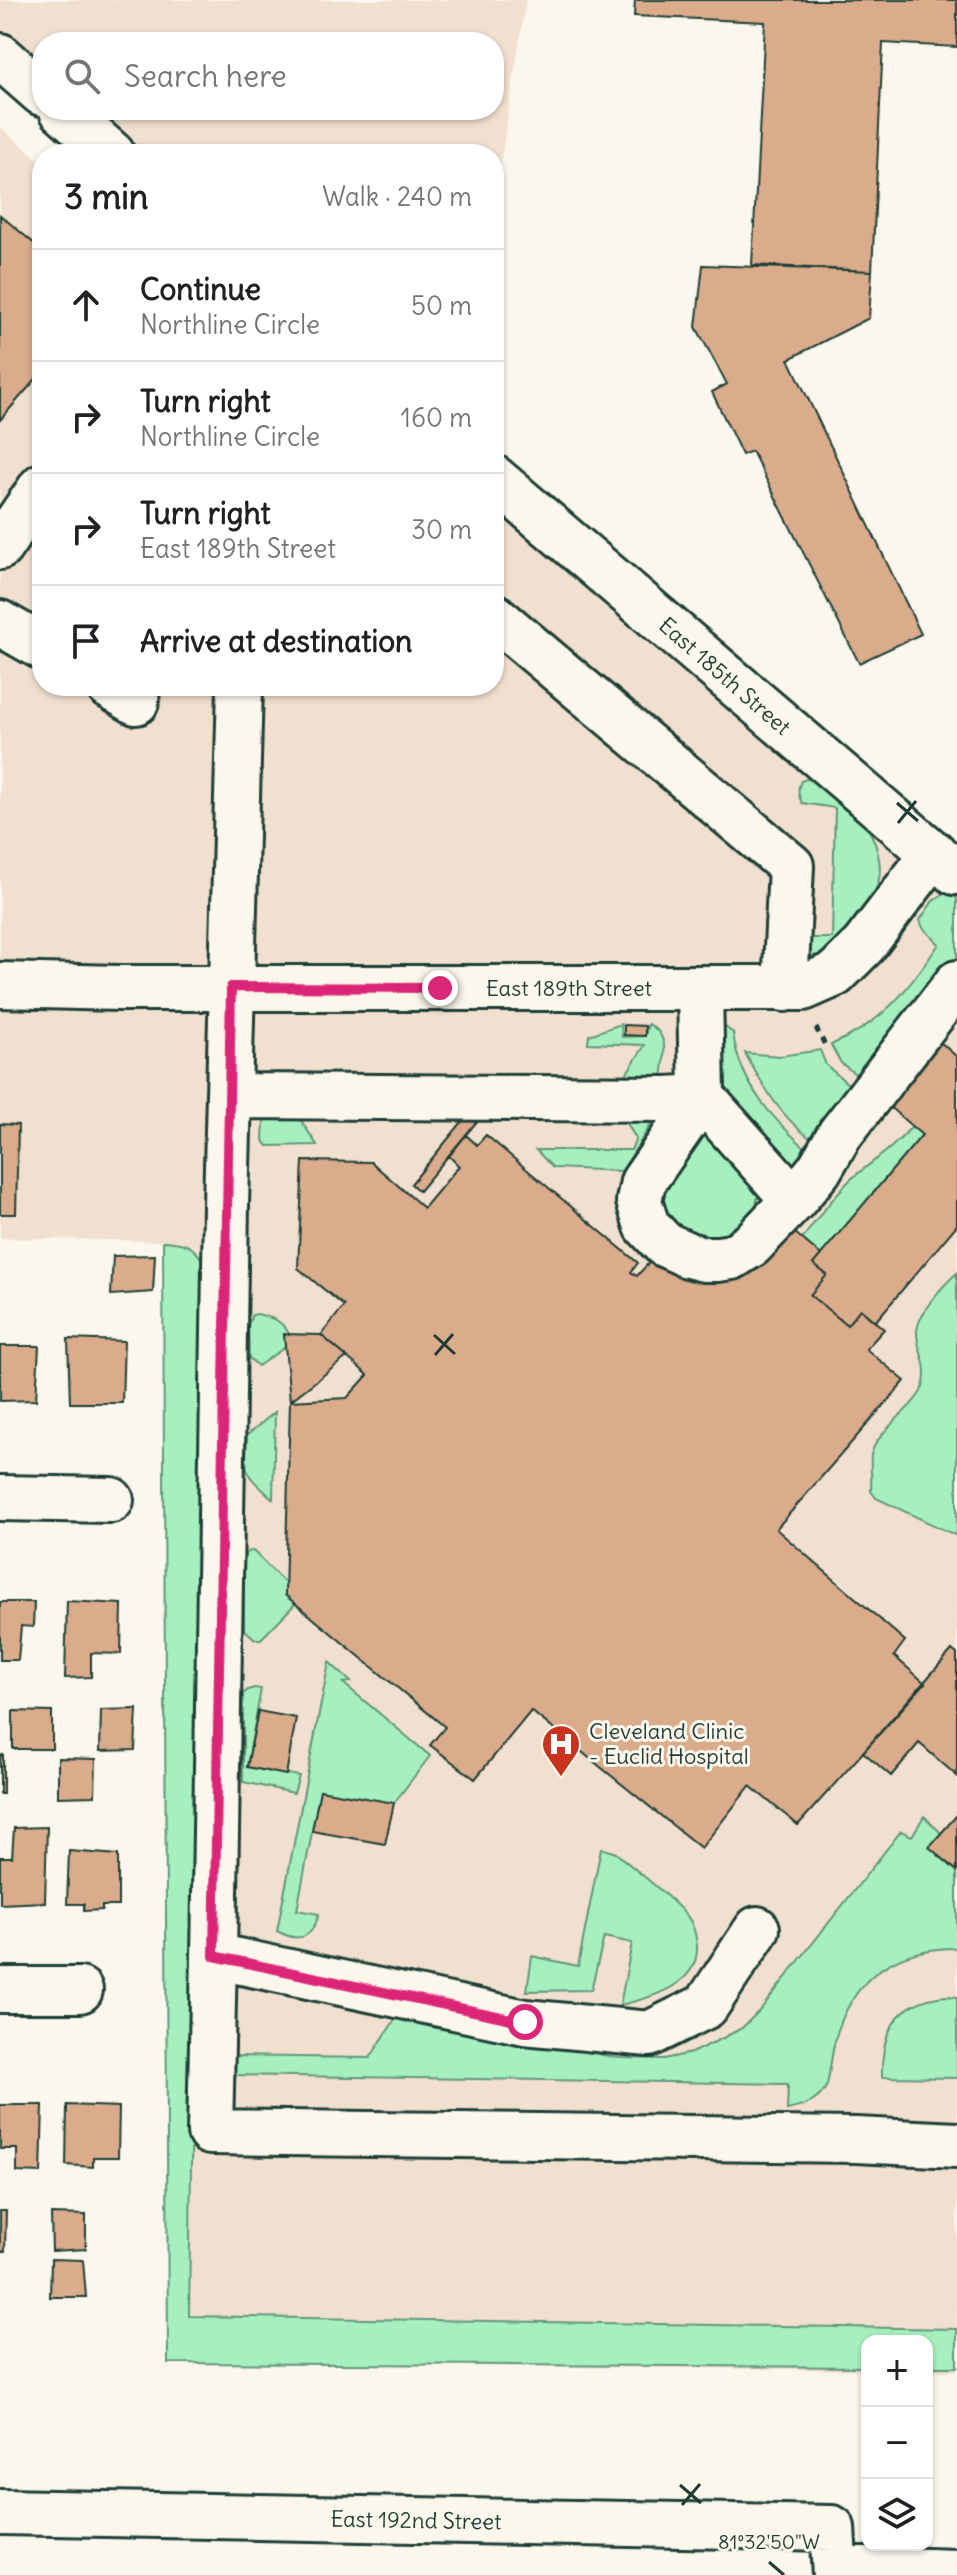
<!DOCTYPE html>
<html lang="en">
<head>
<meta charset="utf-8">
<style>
	:root { --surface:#fff; --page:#f2f2f2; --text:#202124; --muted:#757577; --line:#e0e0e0 }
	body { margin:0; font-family:Delius,sans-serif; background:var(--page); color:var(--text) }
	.controls { position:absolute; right:24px; bottom:24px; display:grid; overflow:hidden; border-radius:16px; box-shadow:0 2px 6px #0004 }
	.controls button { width:72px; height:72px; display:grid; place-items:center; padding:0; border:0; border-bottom:2px solid var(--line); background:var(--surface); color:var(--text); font:40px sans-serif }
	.stop { position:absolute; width:24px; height:24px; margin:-18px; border:6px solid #db2777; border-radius:50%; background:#fff }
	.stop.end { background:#db2777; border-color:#fff; box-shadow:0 2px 8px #0008 }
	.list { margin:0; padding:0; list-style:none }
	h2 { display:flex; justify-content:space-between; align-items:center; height:104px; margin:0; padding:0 32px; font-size:34px }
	h2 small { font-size:26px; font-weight:400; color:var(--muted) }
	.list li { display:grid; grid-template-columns:52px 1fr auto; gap:24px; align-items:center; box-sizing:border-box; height:112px; padding:0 32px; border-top:2px solid var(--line) }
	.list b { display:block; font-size:30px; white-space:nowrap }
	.list p { margin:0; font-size:26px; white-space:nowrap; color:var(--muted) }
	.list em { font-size:26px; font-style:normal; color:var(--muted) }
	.icon { flex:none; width:44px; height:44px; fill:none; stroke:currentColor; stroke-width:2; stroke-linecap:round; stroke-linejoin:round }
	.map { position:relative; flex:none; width:957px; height:2575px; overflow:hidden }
	.search { position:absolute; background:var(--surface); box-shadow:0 2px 6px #0004; left:32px; top:32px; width:472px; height:88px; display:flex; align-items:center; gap:20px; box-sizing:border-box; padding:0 28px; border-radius:32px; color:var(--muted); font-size:30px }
	.panel { position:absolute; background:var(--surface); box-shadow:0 2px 6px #0004; left:32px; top:144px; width:472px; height:552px; border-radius:32px }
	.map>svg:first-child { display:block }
	.built { fill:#f1e0cf }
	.green { fill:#a6f0bf; stroke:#62967a; stroke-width:2 }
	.building { fill:#daac8c; stroke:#1f3d34; stroke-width:2 }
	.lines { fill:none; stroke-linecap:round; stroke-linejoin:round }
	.minor-casing { stroke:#1f3d34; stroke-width:50 }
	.path { stroke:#1f3d34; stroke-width:5; stroke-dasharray:6 6; stroke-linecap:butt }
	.minor { stroke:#fbf7ec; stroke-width:44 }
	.route { stroke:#db2777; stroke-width:10 }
	.ticks { fill:none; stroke:#1f3d34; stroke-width:3 }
	.labels { text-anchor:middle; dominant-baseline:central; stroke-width:6; stroke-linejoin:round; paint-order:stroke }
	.street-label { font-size:22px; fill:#1f3d34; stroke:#fbf7ec }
	.poi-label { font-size:22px; fill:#1f3d34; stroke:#fbf7ec; text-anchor:start }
	.ticks-label { font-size:20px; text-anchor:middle; fill:#1f3d34; stroke:#fbf7ec; stroke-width:6; stroke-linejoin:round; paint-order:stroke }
</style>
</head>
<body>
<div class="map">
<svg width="957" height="2575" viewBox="0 0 957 2575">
	<rect width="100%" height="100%" fill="#fbf7ec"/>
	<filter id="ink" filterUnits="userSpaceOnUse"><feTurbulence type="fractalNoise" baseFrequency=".0125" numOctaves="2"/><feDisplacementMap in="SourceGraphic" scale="16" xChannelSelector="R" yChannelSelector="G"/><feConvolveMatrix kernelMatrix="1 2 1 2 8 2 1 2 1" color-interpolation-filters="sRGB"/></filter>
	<g filter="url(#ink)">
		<path class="built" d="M0 0H526L500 165 494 172V154H112L62 110H494V42H42V93L0 56Z
			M0 127 42 162V686H494V502L957 890V2371H927V2341H867V2370L168 2363 163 1241 0 1238Z"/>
		<path class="green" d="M809 778 814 780C833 796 862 813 872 836 877 847 880 860 880 872 878 900 843 944 818 955 812 957 805 955 799 955V938H832L835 808 802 803C798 795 797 789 801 781Z
			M945 893 957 898V981L870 1085 841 1063 831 1045C884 1022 907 991 939 944L923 928 920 920 933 901Z
			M621 1024 622 1037 645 1036 648 1024C672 1035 663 1060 662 1082H621L645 1045 588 1043 589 1035Z
			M724 1026 733 1033C740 1087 776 1123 816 1157L798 1177 726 1092Z
			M820 1050 826 1065 862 1096 824 1148C786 1125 766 1092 745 1053L780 1056Z
			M265 1102 298 1116 317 1145 268 1146 263 1140Z
			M624 1118 653 1121 622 1171 553 1168 536 1150H631L636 1139Z
			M695 1121 762 1181 754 1212 727 1240H690L660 1208V1180Z
			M912 1126 922 1135 821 1255 802 1239C817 1219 832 1198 850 1180 871 1162 894 1148 912 1126Z
			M163 1241C182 1242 194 1244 203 1262L189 2316 957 2329V2367H927V2341H867V2367L168 2363Z
			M957 1273V1536L876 1498 871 1491C872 1479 870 1466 871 1455 875 1432 916 1407 923 1387 930 1363 917 1352 917 1333 917 1314 943 1285 957 1273Z
			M257 1314C272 1318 282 1320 289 1334L284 1335 285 1347 258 1366 249 1358 248 1325 252 1315Z
			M275 1412 273 1499C243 1471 245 1477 247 1435Z
			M253 1551 285 1583 296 1603 261 1639H255L244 1629V1559L247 1552Z
			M329 1662 351 1682 343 1683 430 1756 394 1803 320 1791 297 1910 319 1914C312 1939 299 1943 277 1931Z
			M254 1688 261 1689 247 1767 299 1776 294 1793 243 1782V1694L248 1690Z
			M924 1816 941 1833 929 1847 957 1871V1948C898 1948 858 1973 838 2030 832 2047 831 2067 827 2085 819 2102 805 2106 787 2110L788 2084 230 2075 228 2056 370 2058 396 2018 620 2058 664 2059 691 2053 723 2038 742 2028 760 2010 901 1831 912 1836Z
			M601 1848 616 1853C639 1873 668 1894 687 1916 694 1924 696 1936 697 1946 699 1986 650 1998 620 2005L632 1943 604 1937 591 1990 527 1991 532 1956 578 1966Z
			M945 1996 957 1997V2078L882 2077C881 2032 896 2001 945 1996Z"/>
		<path class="building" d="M635 0H957V47L883 43 872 271 752 265 765 22 634 16Z
			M0 215 42 250V372L0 420Z
			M703 265 872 271 869 318 789 359 921 634 859 663 752 451 742 455 712 392 727 384 696 327Z
			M624 1025 645 1026V1036L624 1035Z
			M939 1041 957 1057V1225L875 1322 860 1309 847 1325 810 1295 827 1275 813 1264 922 1135 886 1104Z
			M471 1111 479 1119 419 1191 411 1184Z
			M0 1124 18 1125 16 1214H0Z
			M466 1135 477 1145 486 1135 638 1263 631 1272 637 1276 655 1256 787 1226 821 1255 813 1264 827 1275 810 1295 847 1325 860 1309 884 1329 866 1349 905 1381 776 1529 905 1641 894 1656 925 1683 798 1825 750 1786 701 1848 531 1711 475 1779 430 1745 445 1727 285 1595 290 1401 347 1398 368 1375 321 1335 344 1306 298 1268 303 1161 371 1162 424 1208 459 1166 449 1156Z
			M155 1255 153 1292 111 1295 113 1256Z
			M284 1334 321 1335 347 1357 290 1401Z
			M68 1339 124 1341 122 1403H70Z
			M0 1346H39L36 1400 0 1401Z
			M67 1601 122 1604 121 1654 91 1653V1677L65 1678Z
			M0 1602H34L33 1627 21 1626 18 1660H0Z
			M952 1650 957 1654V1776L919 1743 891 1776 863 1752Z
			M137 1709 135 1750 100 1751 101 1710Z
			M13 1711 52 1712V1749H13Z
			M258 1711 296 1718 286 1775 247 1767Z
			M3 1755V1794H0V1756Z
			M58 1758 96 1759 95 1796 58 1797Z
			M320 1790 394 1803 385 1844 312 1831Z
			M957 1815V1871L929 1847Z
			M47 1827 45 1902 0 1904V1857H12L14 1828Z
			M69 1851 118 1855V1906H102V1910L84 1911V1904H67Z
			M0 2105H43L41 2173 17 2172V2149H0Z
			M67 2105 119 2107 118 2157H93V2167L66 2165Z
			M0 2211H6L5 2251H0Z
			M51 2214 86 2215V2249L52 2251Z
			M51 2259 83 2260 86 2297H50Z"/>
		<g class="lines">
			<defs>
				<path id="minor" d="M0 56 42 93
					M62 110 112 154
					M494 478 955 872
					M0 547 42 486
					M494 616 791 866 785 989
					M0 623 42 647
					M109 686 136 702 137 686
					M240 686 226 1205 214 1956 525 2022 649 2034 706 2006 757 1929
					M0 985 119 988H803L835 974 864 945 934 853
					M700 988 702 1097 643 1182 639 1201 647 1226 664 1244 688 1255 704 1259H718L732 1257 751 1245 794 1200 819 1170 840 1134 957 983
					M229 1096 666 1099 702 1097
					M702 1097 794 1200
					M0 1498 111 1500
					M214 1956 210 2132 856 2140 957 2145
					M0 1990H80
					M0 2512 832 2528 835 2575
					M835 2568 957 2572"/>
			</defs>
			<use href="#minor" class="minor-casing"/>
			<path class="path" d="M816 1028 826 1047"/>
			<use href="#minor" class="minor"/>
		</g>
	</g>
	<g class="lines" filter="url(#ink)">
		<path class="route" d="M440 988 231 987 214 1956 525 2022"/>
	</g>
	<path class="ticks" d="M897 803 918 821M898 823 916 801M434 1335 455 1354M435 1355 453 1334M680 2485 701 2503M682 2505 700 2484M769 2562 784 2575"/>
	<defs>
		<symbol id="hospital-pin" viewBox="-11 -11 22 30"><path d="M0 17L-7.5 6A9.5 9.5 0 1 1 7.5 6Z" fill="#c8321e" stroke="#fbf7ec"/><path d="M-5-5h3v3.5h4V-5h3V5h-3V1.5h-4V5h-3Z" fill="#fff"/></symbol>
	</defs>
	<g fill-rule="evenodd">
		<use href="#hospital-pin" x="539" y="1722" width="44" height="60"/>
	</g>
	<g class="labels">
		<g class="street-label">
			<text transform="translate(725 676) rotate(41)">East 185th Street</text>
			<text x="569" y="988">East 189th Street</text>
			<text transform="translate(416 2520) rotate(1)">East 192nd Street</text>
		</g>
		<g class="poi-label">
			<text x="589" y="1731">Cleveland Clinic<tspan x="589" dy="25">- Euclid Hospital</tspan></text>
		</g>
	</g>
	<g class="ticks-label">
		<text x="769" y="2549">81°32'50"W</text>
	</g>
</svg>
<div class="controls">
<button>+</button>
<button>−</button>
<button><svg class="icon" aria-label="layers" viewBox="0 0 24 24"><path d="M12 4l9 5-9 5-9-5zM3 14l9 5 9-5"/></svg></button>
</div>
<div class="stop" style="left:525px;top:2022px"></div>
<div class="stop end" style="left:440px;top:988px"></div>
<div class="search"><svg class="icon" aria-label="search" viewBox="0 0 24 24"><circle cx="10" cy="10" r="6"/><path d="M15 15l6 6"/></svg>Search here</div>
<section class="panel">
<h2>3 min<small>Walk · 240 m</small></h2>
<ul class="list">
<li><svg class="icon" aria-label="ahead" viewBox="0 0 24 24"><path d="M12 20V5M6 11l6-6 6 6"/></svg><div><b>Continue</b><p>Northline Circle</p></div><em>50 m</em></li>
<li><svg class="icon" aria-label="right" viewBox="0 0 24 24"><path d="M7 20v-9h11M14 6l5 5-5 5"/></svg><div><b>Turn right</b><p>Northline Circle</p></div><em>160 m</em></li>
<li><svg class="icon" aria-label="right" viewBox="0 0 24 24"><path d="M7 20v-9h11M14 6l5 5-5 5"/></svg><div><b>Turn right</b><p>East 189th Street</p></div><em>30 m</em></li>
<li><svg class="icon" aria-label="arrive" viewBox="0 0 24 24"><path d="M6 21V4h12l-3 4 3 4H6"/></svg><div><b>Arrive at destination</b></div></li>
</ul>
</section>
</div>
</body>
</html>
